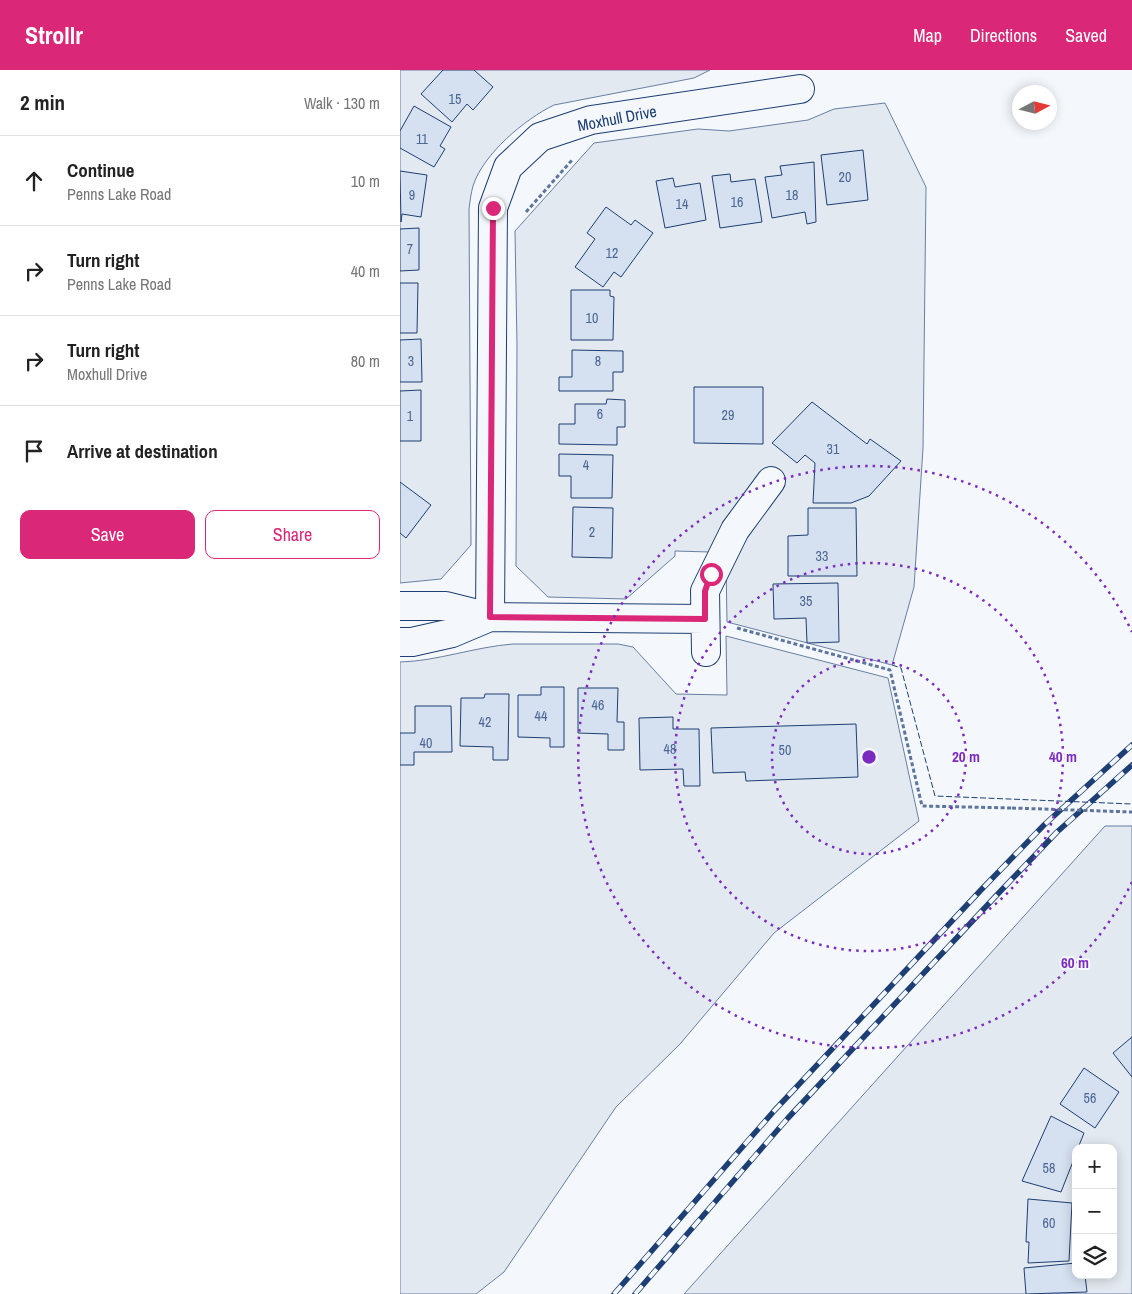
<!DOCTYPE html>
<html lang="en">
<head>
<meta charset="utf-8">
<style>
	:root { --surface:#fff; --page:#f2f2f2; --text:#222; --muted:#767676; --line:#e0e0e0; --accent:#db2777 }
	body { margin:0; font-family:"Archivo Narrow",sans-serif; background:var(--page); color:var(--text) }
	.controls { position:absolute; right:15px; bottom:15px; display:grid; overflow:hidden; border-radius:10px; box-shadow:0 2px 12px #0003 }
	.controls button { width:45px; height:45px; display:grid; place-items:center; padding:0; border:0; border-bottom:1px solid var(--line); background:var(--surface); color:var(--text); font:25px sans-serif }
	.compass { position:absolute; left:612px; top:15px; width:45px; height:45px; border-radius:50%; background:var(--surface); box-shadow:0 2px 12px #0003; rotate:83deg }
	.stop { position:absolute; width:15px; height:15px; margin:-11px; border:4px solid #db2777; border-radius:50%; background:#fff }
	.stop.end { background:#db2777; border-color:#fff; box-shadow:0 1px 5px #0008 }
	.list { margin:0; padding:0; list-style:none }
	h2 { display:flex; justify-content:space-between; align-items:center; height:65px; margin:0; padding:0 20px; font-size:21px }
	h2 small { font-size:16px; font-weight:400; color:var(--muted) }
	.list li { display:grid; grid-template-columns:32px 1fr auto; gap:15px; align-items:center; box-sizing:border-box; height:90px; padding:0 20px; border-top:1px solid var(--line) }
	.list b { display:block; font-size:19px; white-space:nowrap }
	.list p { margin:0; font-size:16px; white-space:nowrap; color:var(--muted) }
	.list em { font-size:16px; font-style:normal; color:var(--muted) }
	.actions { display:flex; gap:10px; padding:15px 20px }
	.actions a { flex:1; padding:11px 0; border:1px solid var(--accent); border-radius:10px; text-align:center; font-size:18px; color:var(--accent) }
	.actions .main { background:var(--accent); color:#fff }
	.icon { flex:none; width:28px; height:28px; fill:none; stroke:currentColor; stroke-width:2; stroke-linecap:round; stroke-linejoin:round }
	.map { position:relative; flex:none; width:732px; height:1224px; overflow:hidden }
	header { display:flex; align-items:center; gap:30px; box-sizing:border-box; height:70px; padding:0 25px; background:var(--accent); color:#fff }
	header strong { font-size:24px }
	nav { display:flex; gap:28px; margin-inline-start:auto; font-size:18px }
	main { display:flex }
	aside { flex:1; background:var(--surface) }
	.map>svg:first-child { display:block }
	.green { fill:#e3e9f0; stroke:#687fa3; fill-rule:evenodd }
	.building { fill:#d5e0f0; stroke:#1d3f73 }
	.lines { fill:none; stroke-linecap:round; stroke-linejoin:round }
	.minor-casing { stroke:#1d3f73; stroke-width:30 }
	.path { stroke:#5e769c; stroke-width:3; stroke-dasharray:4 2.5; stroke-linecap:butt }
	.minor { stroke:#f4f7fb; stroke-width:28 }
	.rail-casing { stroke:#1d3f73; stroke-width:5.5 }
	.rail { stroke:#f4f7fb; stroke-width:4; stroke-dasharray:11; stroke-linecap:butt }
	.path-bridge { stroke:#5e769c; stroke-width:3; stroke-dasharray:4 2.5; stroke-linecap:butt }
	.fence { stroke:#1d3f73; stroke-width:1; stroke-dasharray:6 2.5; stroke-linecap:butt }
	.route { stroke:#db2777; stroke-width:6 }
	.ring { fill:none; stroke:#7b2cbf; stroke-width:2.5; stroke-dasharray:2.5 5 }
	.labels { text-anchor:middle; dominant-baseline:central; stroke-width:4; stroke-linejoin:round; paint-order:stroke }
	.number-label { font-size:14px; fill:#4b6792 }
	.street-label { font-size:16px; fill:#1d3f73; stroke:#f4f7fb }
	.centre { fill:#7b2cbf; stroke:#f4f7fb; stroke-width:2.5 }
	.ring-label { font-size:15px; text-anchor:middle; font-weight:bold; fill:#7b2cbf; stroke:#f4f7fb; stroke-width:4; stroke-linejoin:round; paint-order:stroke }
</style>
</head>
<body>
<header>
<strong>Strollr</strong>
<nav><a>Map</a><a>Directions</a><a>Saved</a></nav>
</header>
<main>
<aside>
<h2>2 min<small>Walk · 130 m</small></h2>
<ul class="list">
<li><svg class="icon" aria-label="ahead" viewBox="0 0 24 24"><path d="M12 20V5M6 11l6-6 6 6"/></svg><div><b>Continue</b><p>Penns Lake Road</p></div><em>10 m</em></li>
<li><svg class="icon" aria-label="right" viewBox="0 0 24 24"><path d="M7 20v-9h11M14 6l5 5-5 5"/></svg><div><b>Turn right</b><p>Penns Lake Road</p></div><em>40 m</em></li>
<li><svg class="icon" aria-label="right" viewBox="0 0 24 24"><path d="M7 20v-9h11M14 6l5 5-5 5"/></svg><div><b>Turn right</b><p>Moxhull Drive</p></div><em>80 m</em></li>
<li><svg class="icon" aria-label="arrive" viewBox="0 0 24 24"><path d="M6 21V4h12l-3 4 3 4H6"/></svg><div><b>Arrive at destination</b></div></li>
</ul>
<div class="actions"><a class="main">Save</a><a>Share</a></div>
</aside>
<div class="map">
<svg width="732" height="1224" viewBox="0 0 732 1224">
	<rect width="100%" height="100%" fill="#f4f7fb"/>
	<path class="green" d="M0 0H310L294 8 154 35C125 49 83 84 73 116 71 123 70 131 69 139L71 475 41 509 0 513Z
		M485 33 526 117 523 378 514 517 492 595 327 552 326 493 310 482 275 481V486L226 529 148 527 116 496 117 275 115 161 194 73 298 59 329 61 408 50 434 39Z
		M326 566 488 608 519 751 374 863 280 974 216 1037 104 1202 76 1224H0V592C38 591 74 577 113 574H218L233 577 276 624 327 625Z
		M705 756H732V1224H284ZM676 1078H713V1205H676Z"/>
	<path class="building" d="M43 0H74L93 17 73 40 67 34 52 52 21 24Z
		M14 36 51 57 40 76 45 79 34 97 0 78V61Z
		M463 80 468 130 427 135 421 85Z
		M414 92 416 152 407 154 405 142 372 148 365 107 382 105 380 96Z
		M0 101 27 105 21 147 2 144 1 152Z
		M330 104 331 112 355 109 362 152 320 158 312 106Z
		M273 108 275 117 300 113 306 150 265 158 256 111Z
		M206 137 231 155 235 150 253 163 221 207 214 202 203 217 175 197 195 169 187 163Z
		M19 158V200L0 201V159Z
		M0 213H18L17 263H0Z
		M171 220H210V226L214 227 213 270H171Z
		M21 269 22 312H0V270Z
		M172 280 223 281V302H213V321H159V307H172Z
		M294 317H363V374L294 373Z
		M21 320V371H0V321Z
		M207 329 225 330V357H217V375L159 374V354H175V334H206Z
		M412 332 467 374 470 369 501 391 469 426 451 433H413L415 393 405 385 397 393 372 373Z
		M159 384 213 385 212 428H171V406H159Z
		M0 412 31 435 6 468 0 463Z
		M173 437 213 438 212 488 172 487Z
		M408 438H456L457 506H388V466L408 465Z
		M438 513 439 572 407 573 406 548 374 549 373 514Z
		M141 617H164V677H150V668L118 667V625H141Z
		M178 618H218L217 652H224V680H208V664L178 663Z
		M85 624H109L108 690H93V677L60 676 61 628H84Z
		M15 636H51L52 682H14V695H0V663H15Z
		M273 647V659H299L300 716H284L283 699 240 700 239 648Z
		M456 654 458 707 346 711 345 702 313 703 311 658Z
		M732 967V1007L713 983Z
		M684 998 719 1022 695 1058 660 1034Z
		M651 1046 684 1063 678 1078H676V1084L661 1122 622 1111Z
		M628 1129 672 1133 669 1191 628 1193 629 1172H626Z
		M676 1193V1205H685L687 1222 626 1224 624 1198Z"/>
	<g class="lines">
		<defs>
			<path id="minor" d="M0 536H46L90 547 93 138 108 97 140 67 191 50 400 19
				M0 572H12L52 563 90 547 305 549
				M306 582 305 521 335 460 371 411"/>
		</defs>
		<use href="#minor" class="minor-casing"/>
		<path class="path" d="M126 142 173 89
			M337 558 490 600 522 736 612 738"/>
		<use href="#minor" class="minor"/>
		<defs>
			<path id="rail" d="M214 1224 374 1041 580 821 644 755 732 675
				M235 1224 388 1048 594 828 657 762 732 695"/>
		</defs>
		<use href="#rail" class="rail-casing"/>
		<use href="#rail" class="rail"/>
		<path class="path-bridge" d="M612 738 732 742"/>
		<path class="fence" d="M492 595 501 598 535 726 732 734"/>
	</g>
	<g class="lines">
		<path class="route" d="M93 138 90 547 305 549V521L311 504"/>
	</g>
	<g class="ring">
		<circle cx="469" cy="687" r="97"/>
		<circle cx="469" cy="687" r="194"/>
		<path d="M732 812A291 291 0 1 1 732 562"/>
	</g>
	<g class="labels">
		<g class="number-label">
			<text x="55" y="29">15</text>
			<text x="22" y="69">11</text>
			<text x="445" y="107">20</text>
			<text x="12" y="125">9</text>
			<text x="392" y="125">18</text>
			<text x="337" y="132">16</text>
			<text x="282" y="134">14</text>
			<text x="10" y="179">7</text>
			<text x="212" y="183">12</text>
			<text x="192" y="248">10</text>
			<text x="11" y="291">3</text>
			<text x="198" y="291">8</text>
			<text x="200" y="344">6</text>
			<text x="328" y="345">29</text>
			<text x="10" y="346">1</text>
			<text x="433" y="379">31</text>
			<text x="186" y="395">4</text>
			<text x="192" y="462">2</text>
			<text x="422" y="486">33</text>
			<text x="406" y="531">35</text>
			<text x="198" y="635">46</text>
			<text x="141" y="646">44</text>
			<text x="85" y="652">42</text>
			<text x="26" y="673">40</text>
			<text x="270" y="679">48</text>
			<text x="385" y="680">50</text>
			<text x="690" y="1028">56</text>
			<text x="649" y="1098">58</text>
			<text x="649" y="1153">60</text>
		</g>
		<g class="street-label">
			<text transform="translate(217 48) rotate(-11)">Moxhull Drive</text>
		</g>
	</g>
	<circle cx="469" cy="687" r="8" class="centre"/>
	<g class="ring-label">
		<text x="566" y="692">20 m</text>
		<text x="663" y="692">40 m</text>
		<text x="675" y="898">60 m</text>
	</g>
</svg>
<div class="controls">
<button>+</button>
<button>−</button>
<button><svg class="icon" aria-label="layers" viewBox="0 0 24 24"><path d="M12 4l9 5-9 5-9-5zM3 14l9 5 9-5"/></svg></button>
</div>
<svg class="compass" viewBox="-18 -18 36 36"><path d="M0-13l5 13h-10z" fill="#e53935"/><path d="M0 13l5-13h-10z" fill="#767676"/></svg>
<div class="stop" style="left:311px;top:504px"></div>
<div class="stop end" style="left:93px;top:138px"></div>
</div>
</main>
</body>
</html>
